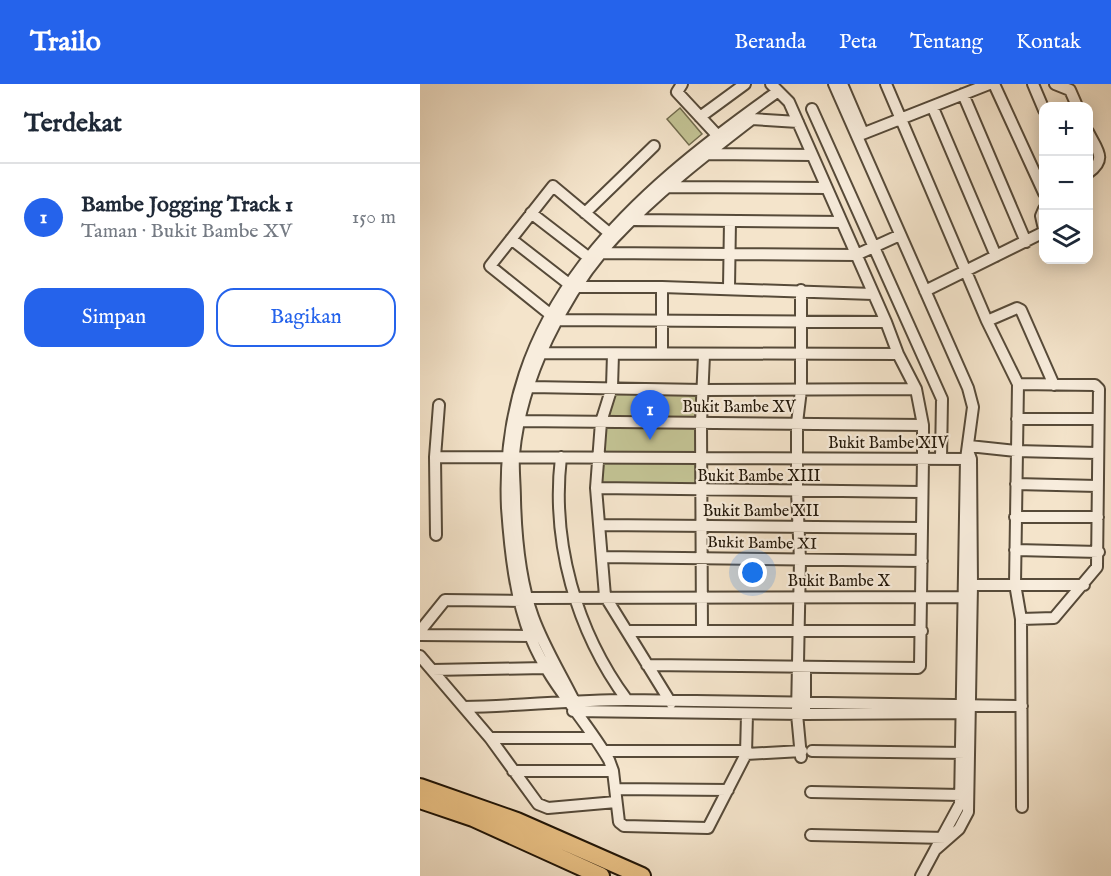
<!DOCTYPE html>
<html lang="id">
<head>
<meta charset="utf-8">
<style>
	:root { --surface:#fff; --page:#f2f2f3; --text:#1f2937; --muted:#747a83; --line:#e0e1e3; --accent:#2563eb }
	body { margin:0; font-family:"IM FELL English",serif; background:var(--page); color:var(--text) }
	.controls { position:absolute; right:18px; top:18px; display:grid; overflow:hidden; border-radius:12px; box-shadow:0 3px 15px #0003 }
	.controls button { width:54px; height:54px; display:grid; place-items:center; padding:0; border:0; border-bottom:2px solid var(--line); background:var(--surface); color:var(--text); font:30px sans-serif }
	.you { position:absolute; left:333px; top:489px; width:21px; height:21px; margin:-15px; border:4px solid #fff; border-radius:50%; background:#1a73e8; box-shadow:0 0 0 9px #1a73e833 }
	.badge { display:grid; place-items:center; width:39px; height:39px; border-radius:50%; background:var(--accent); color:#fff; font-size:20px; font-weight:700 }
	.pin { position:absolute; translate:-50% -50px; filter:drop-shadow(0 2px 3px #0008) }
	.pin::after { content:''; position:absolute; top:32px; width:21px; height:18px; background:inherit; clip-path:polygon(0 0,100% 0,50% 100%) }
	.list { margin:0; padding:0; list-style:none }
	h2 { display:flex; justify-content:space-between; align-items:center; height:78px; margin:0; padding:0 24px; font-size:26px }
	h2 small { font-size:20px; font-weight:400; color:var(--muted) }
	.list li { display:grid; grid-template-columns:39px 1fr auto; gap:18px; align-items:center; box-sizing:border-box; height:108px; padding:0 24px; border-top:2px solid var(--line) }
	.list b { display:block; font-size:22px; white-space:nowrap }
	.list p { margin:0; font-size:20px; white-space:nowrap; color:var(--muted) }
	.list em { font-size:20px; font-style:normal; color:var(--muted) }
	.actions { display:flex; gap:12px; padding:18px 24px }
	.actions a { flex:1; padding:14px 0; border:2px solid var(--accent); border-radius:18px; text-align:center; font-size:21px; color:var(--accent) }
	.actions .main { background:var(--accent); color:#fff }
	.icon { flex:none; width:33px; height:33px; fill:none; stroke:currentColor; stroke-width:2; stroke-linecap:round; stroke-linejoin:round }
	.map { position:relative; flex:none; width:691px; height:792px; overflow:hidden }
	header { display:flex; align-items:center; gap:36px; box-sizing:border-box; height:84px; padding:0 30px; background:var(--accent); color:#fff }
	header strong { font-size:28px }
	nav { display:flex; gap:33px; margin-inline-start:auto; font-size:21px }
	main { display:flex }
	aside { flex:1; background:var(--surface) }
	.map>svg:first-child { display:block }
	.green { fill:#c2c293; stroke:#726c4e; stroke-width:1.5 }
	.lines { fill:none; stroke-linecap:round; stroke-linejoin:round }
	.minor-casing { stroke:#564a39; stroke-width:14 }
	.highway-casing { stroke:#211608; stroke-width:20 }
	.minor { stroke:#f8eddd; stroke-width:10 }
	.highway { stroke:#eac286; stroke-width:16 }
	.labels { text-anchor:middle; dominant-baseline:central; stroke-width:4.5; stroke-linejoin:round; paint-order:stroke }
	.street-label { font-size:16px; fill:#211608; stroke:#f8eddd }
</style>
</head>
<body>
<header>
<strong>Trailo</strong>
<nav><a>Beranda</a><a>Peta</a><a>Tentang</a><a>Kontak</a></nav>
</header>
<main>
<aside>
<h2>Terdekat<small></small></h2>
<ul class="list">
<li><span class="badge">1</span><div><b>Bambe Jogging Track 1</b><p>Taman · Bukit Bambe XV</p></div><em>150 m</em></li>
</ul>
<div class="actions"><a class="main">Simpan</a><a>Bagikan</a></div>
</aside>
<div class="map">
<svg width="691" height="792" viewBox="0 0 691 792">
	<rect width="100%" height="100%" fill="#f4e4cb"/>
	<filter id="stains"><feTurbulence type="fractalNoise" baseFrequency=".00333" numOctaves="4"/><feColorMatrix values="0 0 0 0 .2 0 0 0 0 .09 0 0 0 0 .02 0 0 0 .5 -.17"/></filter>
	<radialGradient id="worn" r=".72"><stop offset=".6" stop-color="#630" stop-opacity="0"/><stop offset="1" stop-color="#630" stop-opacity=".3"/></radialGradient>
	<path class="green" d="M260 24 282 50 269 61 247 35Z
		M192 303 283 306 281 407 177 404 178 373Z"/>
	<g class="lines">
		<defs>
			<path id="minor" d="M262 0 257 8 297 51
				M414 0 548 304 553 323 546 375 540 720 515 766 539 745 548 728 552 501 551 375 548 367
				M422 0 443 49
				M466 0 567 237
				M574 0 624 109
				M613 0 624 26
				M635 0 650 6 657 22
				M543 10 606 158
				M513 24 576 172
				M392 25 522 315 521 375
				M329 32 332 35 378 38
				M280 33 325 0
				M668 48C677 66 688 75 668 89
				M437 52 569 0
				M286 70 392 71
				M249 103 407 104
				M624 125 621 132 624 145
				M111 129 168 173
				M165 129 234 62
				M214 136 422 138
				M91 155 154 204
				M182 169 436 171 480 151
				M158 203H242L453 210
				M242 203V268
				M309 204 310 137
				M381 206V306L377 339V408L380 476 377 630 381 673
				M505 207 624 148
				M131 231 70 182 133 102 188 148
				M138 236 466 238
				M120 269 478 270
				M193 270 192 303 181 338 176 404 185 512 251 619
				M598 300 675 301 679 305 677 483 634 534 601 535
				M110 303 283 306 496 305
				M597 335H678
				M100 337 503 341
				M549 362 596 367 677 369
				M15 373 19 321
				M141 373C131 458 156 547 207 616
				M596 400 677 402
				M176 404 501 408
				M595 433H678
				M180 441 502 444
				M16 451 15 373 551 375
				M595 466 679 468
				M182 473 502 477
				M552 501H664
				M108 514 548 513
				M0 547 25 516 102 517
				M209 547H502
				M282 547 281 339 284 271
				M0 551 110 552
				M0 572 70 654 118 720 128 724 196 718
				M227 581 498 584 500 582 503 374V341L496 305 478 270 466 238 369 18 351 0
				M385 585V626
				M12 586 125 584
				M44 623C99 622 152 616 207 616L602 622
				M153 627 385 630 545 629
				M159 627C144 595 125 566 113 533 100 497 96 454 95 416 95 401 93 385 94 370 101 295 143 210 194 154 235 110 284 72 332 35
				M327 630 326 670 288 744 204 742 199 738 193 687 189 676C164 633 130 601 111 554 95 514 90 466 87 424 78 226 209 113 357 8
				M70 654H172
				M184 667H327
				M392 667 546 669
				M326 670 382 667
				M93 687H193
				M196 705 308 706
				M391 708 541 711
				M602 723 601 535 595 500 598 300 567 237 597 224 601 226 634 301
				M391 751 526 754
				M501 792 515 766"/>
			<path id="highway" d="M0 703 97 737 222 792
				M0 716 53 734 181 792"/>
		</defs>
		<use href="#minor" class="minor-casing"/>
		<use href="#highway" class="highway-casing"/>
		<use href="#minor" class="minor"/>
		<use href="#highway" class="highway"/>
	</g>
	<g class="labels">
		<g class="street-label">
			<text x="319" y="324">Bukit Bambe XV</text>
			<text x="468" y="360">Bukit Bambe XIV</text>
			<text x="339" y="393">Bukit Bambe XIII</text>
			<text x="341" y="428">Bukit Bambe XII</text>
			<text transform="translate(342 460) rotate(1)">Bukit Bambe XI</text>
			<text x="419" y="498">Bukit Bambe X</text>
		</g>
	</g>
	<rect width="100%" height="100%" filter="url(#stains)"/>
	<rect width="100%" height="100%" fill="url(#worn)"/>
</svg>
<div class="controls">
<button>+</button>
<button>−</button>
<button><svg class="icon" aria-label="layers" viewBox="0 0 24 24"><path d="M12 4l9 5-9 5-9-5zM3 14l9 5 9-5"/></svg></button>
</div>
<div class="you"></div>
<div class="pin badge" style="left:230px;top:356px">1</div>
</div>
</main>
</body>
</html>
